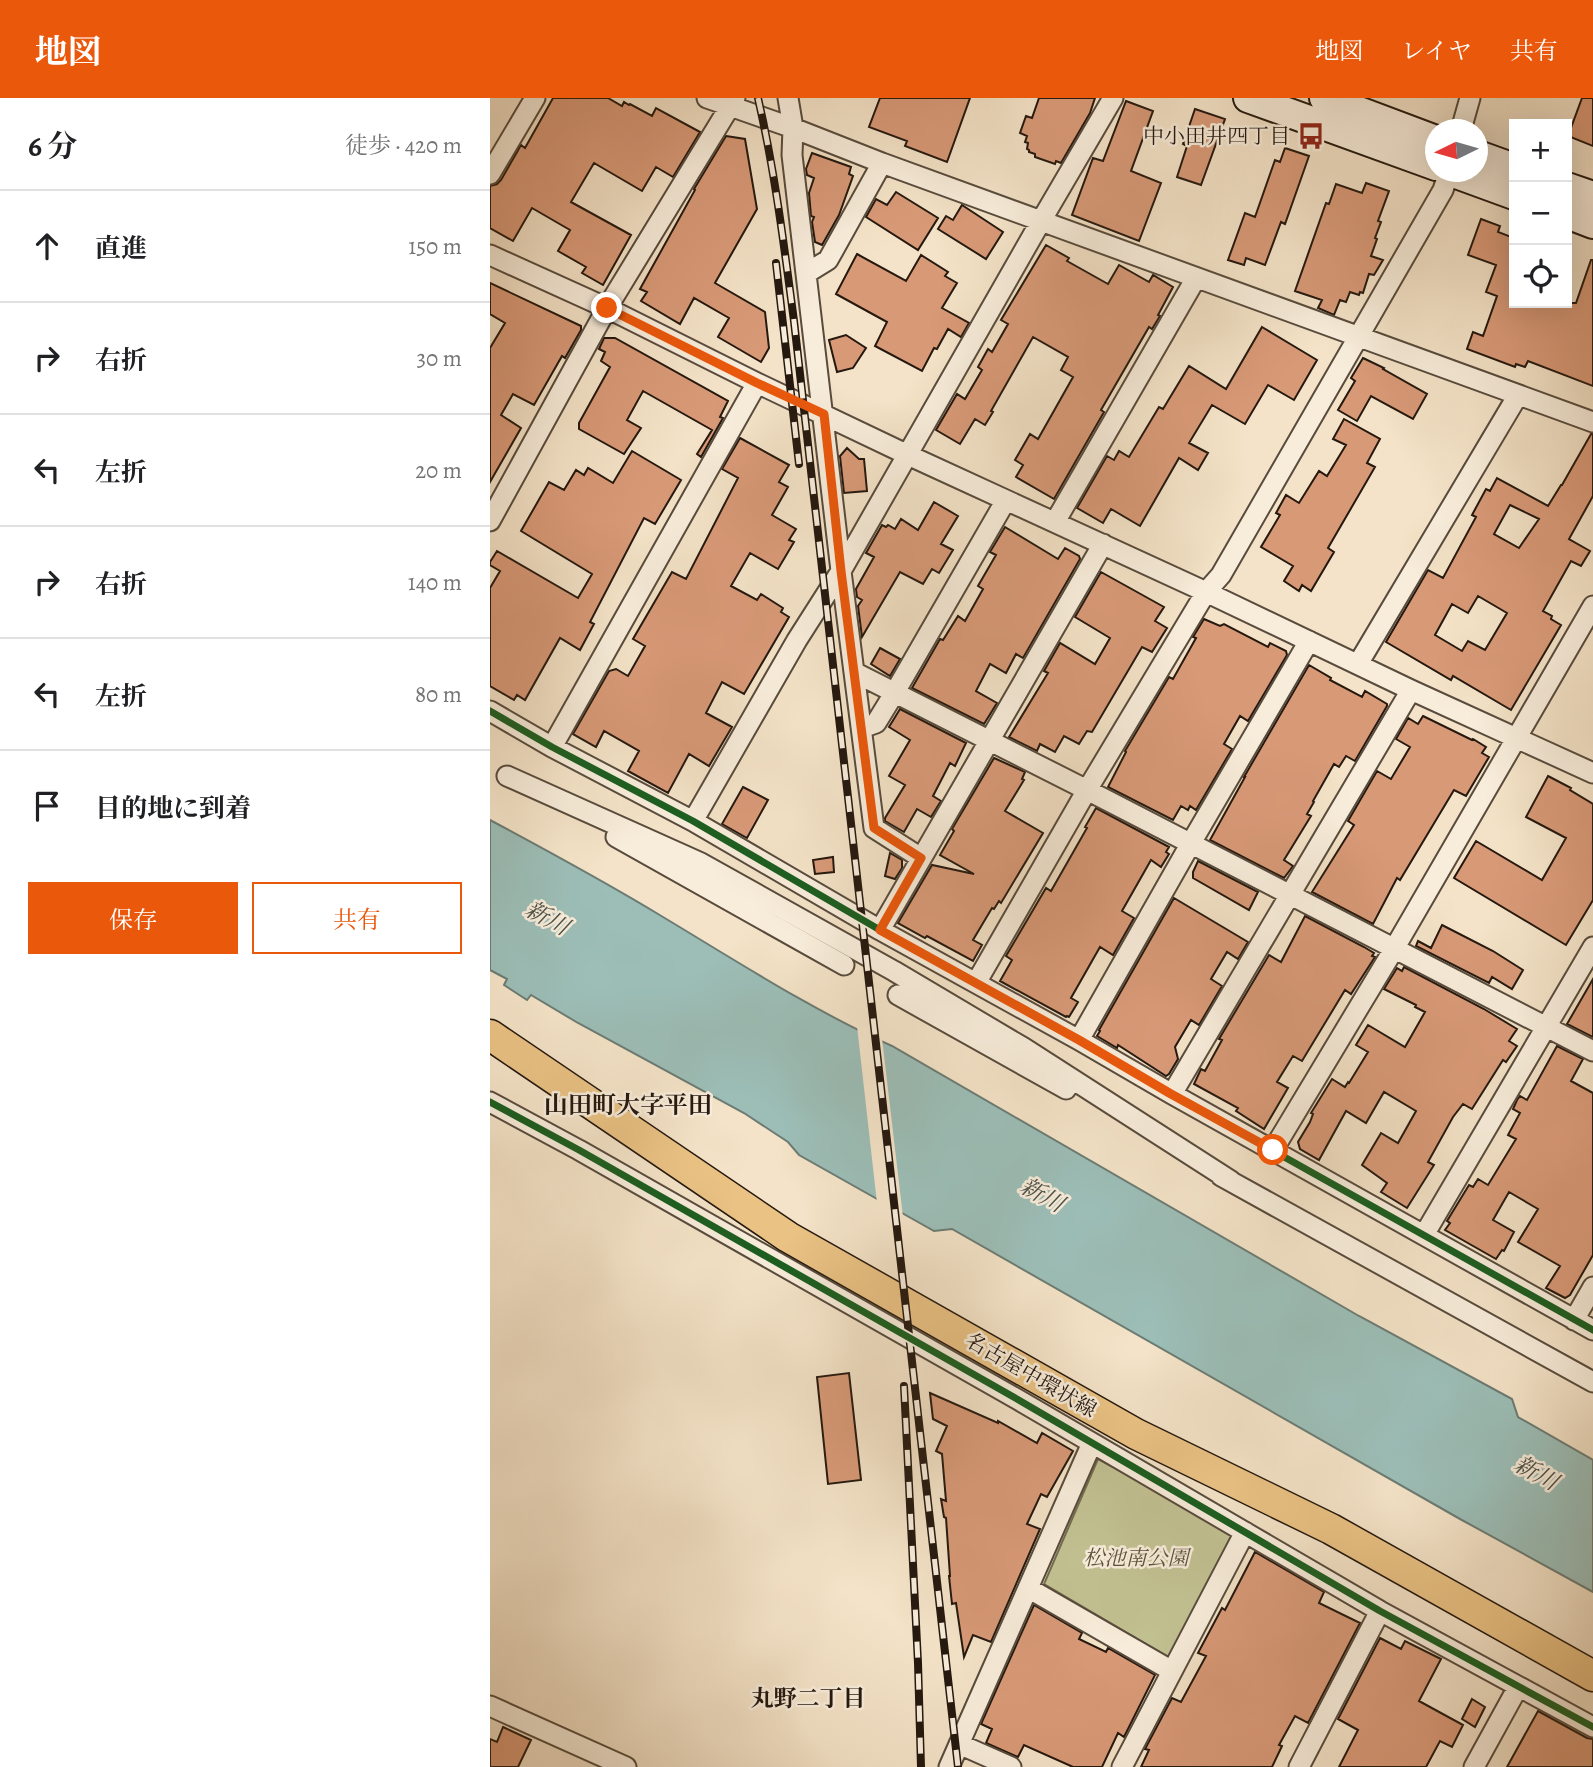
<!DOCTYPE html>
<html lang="ja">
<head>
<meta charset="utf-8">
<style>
	:root { --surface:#fff; --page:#f6f6f6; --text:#202124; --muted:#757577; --line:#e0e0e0; --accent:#ea580c }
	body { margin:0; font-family:Alegreya,"Noto Serif JP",serif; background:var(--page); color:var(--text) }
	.controls { position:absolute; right:21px; top:21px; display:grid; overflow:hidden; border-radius:0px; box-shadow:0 7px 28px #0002 }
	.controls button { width:63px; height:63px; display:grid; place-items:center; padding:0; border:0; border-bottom:2px solid var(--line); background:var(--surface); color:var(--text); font:35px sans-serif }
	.compass { position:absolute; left:935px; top:21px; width:63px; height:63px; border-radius:50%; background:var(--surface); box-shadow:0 7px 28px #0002; rotate:265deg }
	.stop { position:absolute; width:21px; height:21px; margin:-16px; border:5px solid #ea580c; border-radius:50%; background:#fff }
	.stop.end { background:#ea580c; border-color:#fff; box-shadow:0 2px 7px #0008 }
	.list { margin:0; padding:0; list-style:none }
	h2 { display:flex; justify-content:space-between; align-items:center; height:91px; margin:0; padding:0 28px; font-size:30px }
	h2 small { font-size:23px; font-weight:400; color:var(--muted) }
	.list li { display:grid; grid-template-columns:46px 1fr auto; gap:21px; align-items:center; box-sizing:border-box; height:112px; padding:0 28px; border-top:2px solid var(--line) }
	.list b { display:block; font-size:26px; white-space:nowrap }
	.list em { font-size:23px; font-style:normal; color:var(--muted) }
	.actions { display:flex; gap:14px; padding:21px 28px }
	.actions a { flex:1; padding:16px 0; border:2px solid var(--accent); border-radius:0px; text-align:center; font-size:24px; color:var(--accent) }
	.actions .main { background:var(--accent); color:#fff }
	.icon { flex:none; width:38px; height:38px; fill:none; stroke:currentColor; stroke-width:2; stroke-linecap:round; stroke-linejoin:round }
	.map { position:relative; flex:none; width:1103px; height:1669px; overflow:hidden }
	header { display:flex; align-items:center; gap:42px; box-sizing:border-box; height:98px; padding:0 35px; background:var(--accent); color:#fff }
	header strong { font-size:33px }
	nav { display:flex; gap:38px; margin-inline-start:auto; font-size:24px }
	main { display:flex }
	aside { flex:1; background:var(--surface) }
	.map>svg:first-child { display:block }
	.green { fill:#c2c192; stroke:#736c50; stroke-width:2 }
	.water { fill:#9cbeb7; stroke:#6c7c74; stroke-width:2 }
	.pier { fill:#f4e3c8 }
	.building { fill:#d89977; stroke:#24180f; stroke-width:2; fill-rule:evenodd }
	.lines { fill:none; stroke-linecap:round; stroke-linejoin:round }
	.street-casing { stroke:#584b3d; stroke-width:23 }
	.secondary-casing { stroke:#24180f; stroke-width:32 }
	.primary-casing { stroke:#24180f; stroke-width:33 }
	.street { stroke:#f8eddb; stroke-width:19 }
	.secondary { stroke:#f8eddb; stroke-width:28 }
	.primary { stroke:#eac284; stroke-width:30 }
	.rail-casing { stroke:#24180f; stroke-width:8 }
	.rail { stroke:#f8eddb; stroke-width:5; stroke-dasharray:16; stroke-linecap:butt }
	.cycleway-casing { stroke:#f8eddb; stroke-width:11 }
	.cycleway { stroke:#1b5e20; stroke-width:7 }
	.route { stroke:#ea580c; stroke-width:9 }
	.labels { text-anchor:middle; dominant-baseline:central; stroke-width:5; stroke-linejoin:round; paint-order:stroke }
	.poi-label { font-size:21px; fill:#24180f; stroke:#f8eddb; text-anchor:end }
	.street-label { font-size:21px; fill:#24180f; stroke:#f8eddb }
	.park-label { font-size:21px; font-style:italic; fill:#5b533d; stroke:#f8eddb }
	.water-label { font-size:23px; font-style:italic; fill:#4e524a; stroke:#f8eddb }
	.neighbourhood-label { font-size:23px; font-weight:bold; fill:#24180f; stroke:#f8eddb }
	.quarter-label { font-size:24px; font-weight:bold; fill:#24180f; stroke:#f8eddb }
</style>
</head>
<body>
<header>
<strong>地図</strong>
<nav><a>地図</a><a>レイヤ</a><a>共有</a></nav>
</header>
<main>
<aside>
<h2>6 分<small>徒歩 · 420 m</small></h2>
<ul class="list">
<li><svg class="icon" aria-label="ahead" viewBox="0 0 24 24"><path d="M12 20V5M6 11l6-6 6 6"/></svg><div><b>直進</b></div><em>150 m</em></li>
<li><svg class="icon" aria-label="right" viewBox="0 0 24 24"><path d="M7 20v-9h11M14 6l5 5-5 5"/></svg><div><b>右折</b></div><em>30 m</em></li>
<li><svg class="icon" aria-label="left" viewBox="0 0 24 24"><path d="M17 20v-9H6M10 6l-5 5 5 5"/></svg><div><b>左折</b></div><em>20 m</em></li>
<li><svg class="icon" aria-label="right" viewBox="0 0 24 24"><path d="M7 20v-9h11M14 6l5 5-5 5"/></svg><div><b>右折</b></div><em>140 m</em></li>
<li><svg class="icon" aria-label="left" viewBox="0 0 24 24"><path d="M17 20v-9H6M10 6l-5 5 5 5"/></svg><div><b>左折</b></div><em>80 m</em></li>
<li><svg class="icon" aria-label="arrive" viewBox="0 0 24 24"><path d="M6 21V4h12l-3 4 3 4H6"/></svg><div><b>目的地に到着</b></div></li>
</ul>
<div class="actions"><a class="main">保存</a><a>共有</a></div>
</aside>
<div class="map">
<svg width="1103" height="1669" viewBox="0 0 1103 1669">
	<rect width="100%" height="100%" fill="#f4e3c8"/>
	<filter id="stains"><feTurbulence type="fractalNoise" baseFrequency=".00286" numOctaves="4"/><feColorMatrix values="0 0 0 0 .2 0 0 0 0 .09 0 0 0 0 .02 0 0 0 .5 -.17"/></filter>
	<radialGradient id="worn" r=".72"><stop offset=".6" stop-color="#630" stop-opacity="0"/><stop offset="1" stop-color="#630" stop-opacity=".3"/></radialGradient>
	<path class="green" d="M608 1361 746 1435 680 1560 554 1486Z"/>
	<path class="water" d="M0 722C58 753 117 785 173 819 248 864 322 912 402 948L869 1218 1022 1301 1028 1319 1103 1362V1494L970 1421 462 1131 444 1133 309 1057 298 1044 254 1015 88 925 41 897 37 902 14 887 17 881 0 872Z"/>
	<path class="pier" d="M367 928 392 940 413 1119 387 1105Z"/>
	<path class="building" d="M63 0H118L132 8 134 4 139 7 140 6 162 18 166 10 210 34 183 79 166 69 152 93 104 65 81 104 141 137 113 187 92 175 96 169 68 153 80 132 42 110 23 143 0 130V88L7 86 11 82 31 47 35 50Z
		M390 0H480L457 64 415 48 417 43 379 29Z
		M549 0H605L600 15 571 65 566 63 565 66 545 59V56L539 54V52L537 51 538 45 535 44 537 38 530 35 536 18 542 20Z
		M1092 0H1103V48L1078 38Z
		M636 3 663 13 641 73 671 85 649 143 582 117 603 60 613 63Z
		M705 11 735 21 711 87 687 79 697 48 693 46Z
		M236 38 255 41 267 111 225 185 275 214 279 250 271 264 228 239 239 220 204 200 190 226 151 203 157 194 150 191 205 92 204 91Z
		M795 50 819 58 795 126 791 124 775 167 756 160 754 167 738 162 755 115 765 119 785 62 790 64Z
		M322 55 361 69 359 76 363 78 349 117 332 147 325 144 322 124 324 119 321 118 319 95 324 80 317 77 316 71Z
		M876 85 899 93 888 123 891 124 885 140 887 141 881 158 893 162 884 177 879 176 873 195 870 194 869 197 860 194 856 204 850 202 844 217 828 210 832 202 805 193 836 105 839 106 846 86 872 95Z
		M406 94 448 120 428 152 376 119 386 101 397 107Z
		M472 107 513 134 496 161 448 131 456 118 463 122Z
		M991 121 1010 128 1008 134 1024 140 1020 152 1024 154V205H1086L1101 162H1103V288L1038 263 1035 269 1026 266 1025 269 977 251 983 234 993 238 1007 198 996 194 1006 167 978 157Z
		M556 147 579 160 577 163 618 186 629 167 659 184 663 177 683 189 668 217 670 218 662 231 659 229 611 312 614 314 564 401 526 379 533 367 525 362 540 336 548 341 583 279 571 272 578 259 543 239 501 313 503 314 495 327 485 321 470 346 446 332 467 296 475 301 492 272 488 269 498 251 502 254 518 226 511 222Z
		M367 156 416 183 431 157 458 174 455 178 467 185 452 210 479 225 471 239 458 231 447 251 444 250 432 273 385 248 397 224 346 196Z
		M0 185 91 228V232L75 260 72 258 44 307 23 296 11 317 31 330 0 384V250L15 225 0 216Z
		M772 229 827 262 804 302 778 287 755 326 722 307 699 345 718 355 708 372 689 360 650 428 621 411 613 425 587 410 617 358 624 362 629 353 639 359 669 309 673 311 699 268 736 291Z
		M356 237 376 250 363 270 347 274 339 242Z
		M114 240H125L238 303 230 319 233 320 211 359 207 356 222 332 153 293 137 322 151 330 134 356 89 331V325L120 269 111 263 115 254 109 251Z
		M873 260 894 270 893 271 937 296 923 321 881 298 867 323 848 312 865 283 861 280Z
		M854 321 890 341 877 365 885 369 838 450 844 454 821 493 812 487 809 493 794 483 803 468 771 449 790 417 786 415 796 397 809 405 829 373 837 378 856 347 843 341Z
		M1101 336H1103V398L1079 441 1100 453 1091 468 1081 463 1053 513 1062 518 1061 521 1071 527 1021 612 963 578 961 582 896 544 938 472 953 480 986 419 982 417 996 391 1000 393 1007 380 1058 408 1071 387H1072ZM1020 407 1049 421 1029 450 1004 436ZM988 498 1017 515 995 552 978 543 972 553 945 537 962 506 978 515Z
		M250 340 299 367 289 384 298 389 282 417 306 431 299 442 304 444 288 471 260 455 241 488 267 502 271 496 293 510 291 514 299 519 254 596 232 584 216 615 242 629 219 668 199 656 178 695 138 673 149 653 114 633 106 649 83 636 119 573 126 571 138 578 155 548 143 541 182 474 196 481 248 380 232 371Z
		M357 350 369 361H374L377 393 354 395 350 358Z
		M142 353 191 382 165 426 154 420 100 524 104 526 90 552 70 540 35 602 27 597 24 602 0 588V490L10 473 0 467V464L7 453 88 500 102 476 31 433 59 384 74 392 86 372 94 377 98 370 123 385Z
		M444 404 468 418 451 446 463 452 449 475 442 471 433 486 410 474 372 539 368 508 372 502 367 499 366 491 384 459 376 455 392 427 396 429 398 427 405 431 411 421 428 432Z
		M515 429 568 461 575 450 589 458 590 461 533 560 526 556 516 575 500 566 486 593 507 605 494 626 422 590 450 541 453 542 468 518 475 523 493 491 488 488 506 457 500 454Z
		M611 474 674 509 665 523 677 530 662 554 652 549 602 634 597 633 589 646 574 638 565 654 550 646 547 653 519 639 558 575 554 573 570 545 605 566 620 540 585 519Z
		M714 521 730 528 734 526 778 549 780 545 796 553 797 557 758 623 750 618 734 646 742 651 706 712 700 708 698 712 691 708 683 722 618 689 636 654 635 653 679 579 683 581 706 540 703 539Z
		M390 550 410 561 400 578 381 566Z
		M819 567 841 580 840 582 872 599 875 593 897 606V608L865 663 856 658 849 669 844 666 823 703 824 704 817 716 821 718 794 762 803 768 794 780 720 742 755 679H754Z
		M410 611 476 645 465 668 460 665 443 698 451 703 441 719 427 711 414 734 395 723V720L415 687 399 678 420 642 399 629Z
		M933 618 982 642 983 641 996 649 992 655 999 659 976 698 964 692 910 782 907 780 883 826 822 794 864 727 858 723 887 673 901 681 920 649 906 641 918 620 928 626Z
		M504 660 535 674 532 681 534 682 515 713 553 735 511 805 509 803 504 811 502 810 483 842 492 847 483 863 437 838 435 840 408 825 442 767 484 776 450 757 464 733 462 731Z
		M1058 678 1081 690 1080 692 1103 706V802L1076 847 964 780 986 743 1052 782 1076 740 1036 719Z
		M253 689 278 702 257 740 232 726Z
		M606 710 679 749 676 754 679 756 671 769 661 762 632 813 644 820 623 857 610 849 581 900 588 904 579 919 577 918 576 919 510 883 522 862 516 858 556 790 561 793 597 730 595 729Z
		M400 755 412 762V770L405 781 395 778Z
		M343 759 344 774 325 776 323 762Z
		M708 763 768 794 759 812 703 780V774Z
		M684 800 758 844 748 861 737 854 721 881 732 888 709 927 701 922 685 949 688 961 679 976 676 978 628 947 627 950 607 938 610 933 609 932Z
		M815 818 874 849 884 855 882 858 885 859 861 896 855 892 812 963 803 958 787 984 798 990 774 1031 746 1013 748 1010 704 986 711 971 715 973 732 942 729 941 779 857 791 864Z
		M952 827 1003 853 1033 872 1022 891 1002 879 999 885 926 848 928 843 941 850Z
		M914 869 994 911 1027 931 1019 943 1027 948 1016 964 1013 962 982 1011 973 1006 963 1019 938 1064 944 1067 917 1110 891 1094 897 1085 872 1067 891 1035 908 1045 926 1013 894 994 876 1025 856 1013 829 1062 810 1051 808 1044 820 1024 823 1016 821 1015 842 981 855 989 858 984 859 985 878 954 866 947 878 927 915 949 935 914 925 909 926 907 894 891 907 870 912 873Z
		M1103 881V939L1077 926Z
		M1067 948 1093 961 1081 983 1103 995V1157L1080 1197 1075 1200 1056 1190 1070 1168 1028 1144 1048 1111 1019 1094 1003 1122 1024 1134 1014 1153 1012 1152 1006 1161 955 1132 960 1125 957 1123 979 1087 983 1089 988 1081 998 1087 1026 1041 1018 1037 1030 1015 1023 1011 1027 1002 1030 998 1037 1002Z
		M359 1275 371 1382 338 1386 327 1279Z
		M440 1295 508 1325V1323L547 1345 552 1335 583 1353 557 1399 551 1396 537 1426 550 1431 501 1544 483 1537 474 1559 466 1505 462 1506 459 1478H460L456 1420 454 1419 451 1401 456 1403 452 1356 446 1353 457 1328 443 1321Z
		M765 1454 834 1494 829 1505 870 1525 818 1625 805 1618 789 1647 792 1648 782 1669H651L659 1652 655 1651 682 1600 691 1604 716 1558 708 1555 732 1510 735 1512Z
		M544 1507 592 1535 589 1541 616 1554 618 1550 665 1577 634 1639 628 1635 612 1669H583L534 1647 528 1659 496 1645 502 1631 491 1626Z
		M890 1540 911 1551 915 1543 951 1561 929 1603 973 1627 962 1649 950 1643 936 1669H849L868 1632 848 1621Z
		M982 1601 995 1609 985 1629 972 1621Z
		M1048 1613 1097 1640 1103 1641V1669H1017Z
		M13 1629 41 1642 28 1669H0V1641L7 1644Z"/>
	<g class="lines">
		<defs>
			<path id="street" d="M217 0 303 30 392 65 1103 324
				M298 0 303 30 302 57 351 473 384 730 431 760
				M971 32 980 0
				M0 76 45 0
				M0 157 117 210 267 285 418 357 716 494 921 592 1103 675
				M317 175 338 162 392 65
				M0 423 117 210 245 0
				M565 424 706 180
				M868 566 1028 297
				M364 574 597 692 1103 953
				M0 613 62 649 203 723 390 832 589 942 682 996 1103 1232
				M372 630 386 625 405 594 516 402
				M62 649 267 285
				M17 678 211 765 404 873 534 950 741 1083
				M203 723 307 542 351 473 551 123 623 0
				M126 739 354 867
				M390 832 613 446
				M486 885 597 692 716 494 731 477 953 92 959 74
				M408 897 576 991
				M589 942 701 745 819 543
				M682 996 921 592
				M0 1004 89 1052 527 1301 890 1513 1103 1629
				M783 1052 904 851 1103 508
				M731 1078 1103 1284
				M934 1137 1103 849
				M1084 1222 1103 1189
				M538 1490 682 1573
				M0 1608 136 1669
				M469 1646 521 1669
				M459 1669 602 1345
				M632 1669 755 1434
				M809 1669 890 1513
				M984 1669 1028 1589"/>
			<path id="secondary" d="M758 0 946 68
				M834 0 946 42
				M988 57 1024 70
				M961 74 1024 97
				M1077 89 1103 98
				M1077 116 1103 126"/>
			<path id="primary" d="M0 937 298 1139 646 1336 841 1431 1103 1578"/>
		</defs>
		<use href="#street" class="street-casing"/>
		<use href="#secondary" class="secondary-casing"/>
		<use href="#primary" class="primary-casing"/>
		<use href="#street" class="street"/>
		<use href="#secondary" class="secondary"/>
		<use href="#primary" class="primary"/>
		<defs>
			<path id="rail" d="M268 0C285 74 294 148 304 223L468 1669
				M286 165 309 366
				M414 1288 428 1565 431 1669"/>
		</defs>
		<use href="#rail" class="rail-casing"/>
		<use href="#rail" class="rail"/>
		<defs>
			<path id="cycleway" d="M0 613 62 649 203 723 390 832 589 942 682 996 1103 1232
				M0 1004 89 1052 527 1301 890 1513 1103 1629"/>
		</defs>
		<use href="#cycleway" class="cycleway-casing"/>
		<use href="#cycleway" class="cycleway"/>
	</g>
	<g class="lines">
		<path class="route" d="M117 210 267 285 334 316 351 473 384 730 431 760 390 832 589 942 681 996 783 1052"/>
	</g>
	<defs>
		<symbol id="bus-bare" viewBox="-9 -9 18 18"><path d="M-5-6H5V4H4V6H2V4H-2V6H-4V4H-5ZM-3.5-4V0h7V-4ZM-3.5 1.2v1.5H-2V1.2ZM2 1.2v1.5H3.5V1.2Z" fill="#8f2418" stroke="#f8eddb" stroke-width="2.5" paint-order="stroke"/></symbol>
	</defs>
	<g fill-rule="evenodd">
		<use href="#bus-bare" x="802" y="19" width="38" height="38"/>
	</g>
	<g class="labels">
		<g class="poi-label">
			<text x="800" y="38">中小田井四丁目</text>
		</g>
		<g class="street-label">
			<text transform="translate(541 1277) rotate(30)">名古屋中環状線</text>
		</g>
		<g class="park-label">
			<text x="646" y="1460">松池南公園</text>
		</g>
		<g class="water-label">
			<text transform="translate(57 820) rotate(29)">新川</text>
			<text transform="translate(552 1097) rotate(29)">新川</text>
			<text transform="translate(1046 1375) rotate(29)">新川</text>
		</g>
		<g class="neighbourhood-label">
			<text x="318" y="1600">丸野二丁目</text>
		</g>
		<g class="quarter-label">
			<text x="138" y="1007">山田町大字平田</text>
		</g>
	</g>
	<rect width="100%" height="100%" filter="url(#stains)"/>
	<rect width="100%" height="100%" fill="url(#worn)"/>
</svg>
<div class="controls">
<button>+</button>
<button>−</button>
<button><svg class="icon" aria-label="locate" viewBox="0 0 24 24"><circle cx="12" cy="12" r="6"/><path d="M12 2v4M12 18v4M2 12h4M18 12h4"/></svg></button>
</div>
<svg class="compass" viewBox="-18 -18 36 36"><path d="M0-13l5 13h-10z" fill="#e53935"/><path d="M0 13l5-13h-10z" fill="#757577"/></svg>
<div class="stop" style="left:783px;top:1052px"></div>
<div class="stop end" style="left:117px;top:210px"></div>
</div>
</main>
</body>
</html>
